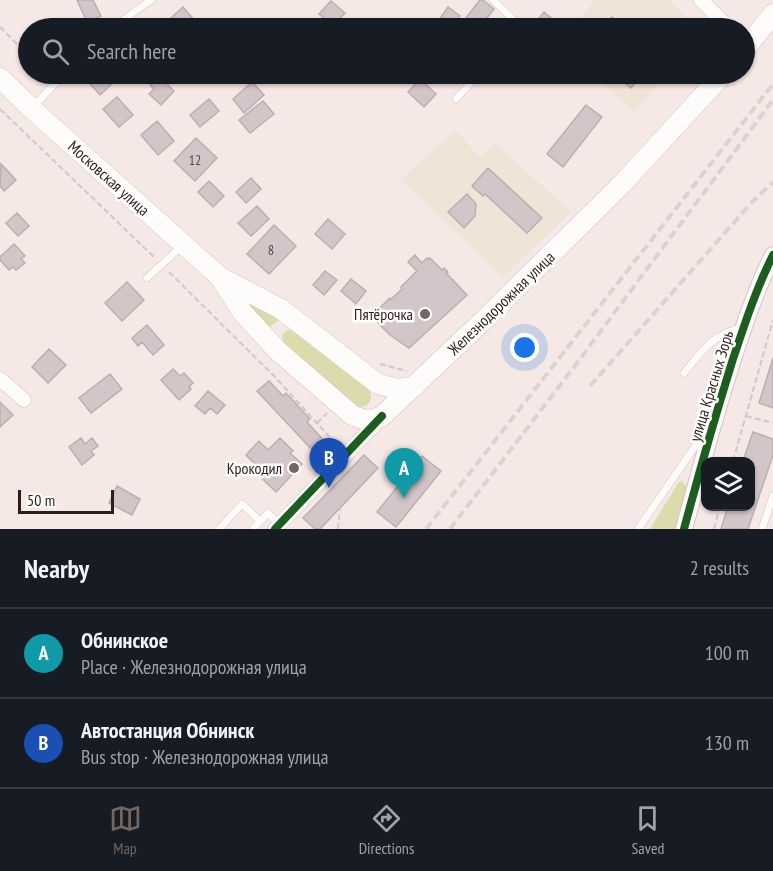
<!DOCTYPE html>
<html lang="en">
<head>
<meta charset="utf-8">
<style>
	:root { --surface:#171b24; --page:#20242c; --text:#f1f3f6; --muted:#9ea1a6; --line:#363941; --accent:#736560 }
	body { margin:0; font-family:"PT Sans Narrow",sans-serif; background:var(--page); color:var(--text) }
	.controls { position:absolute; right:18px; bottom:18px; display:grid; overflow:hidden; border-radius:12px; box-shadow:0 2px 4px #0004 }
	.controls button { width:54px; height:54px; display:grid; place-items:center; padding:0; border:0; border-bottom:2px solid var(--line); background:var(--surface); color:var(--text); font:30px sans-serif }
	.scale { position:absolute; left:18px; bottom:15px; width:96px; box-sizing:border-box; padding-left:6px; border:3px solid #2c1e19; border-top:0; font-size:16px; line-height:21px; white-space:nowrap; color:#2c1e19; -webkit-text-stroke:4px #fff; paint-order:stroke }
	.you { position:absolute; left:525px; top:348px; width:21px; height:21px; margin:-15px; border:4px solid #fff; border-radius:50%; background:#1a73e8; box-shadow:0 0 0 9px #1a73e833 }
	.badge { display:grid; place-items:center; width:39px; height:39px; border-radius:50%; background:var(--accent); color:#fff; font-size:20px; font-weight:700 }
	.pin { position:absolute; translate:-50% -50px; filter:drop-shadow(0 2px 3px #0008) }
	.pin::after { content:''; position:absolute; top:32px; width:21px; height:18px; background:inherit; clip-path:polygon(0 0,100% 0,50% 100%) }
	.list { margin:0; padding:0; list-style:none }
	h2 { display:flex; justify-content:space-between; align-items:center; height:78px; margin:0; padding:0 24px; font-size:26px }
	h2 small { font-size:20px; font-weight:400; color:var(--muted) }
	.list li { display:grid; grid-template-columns:39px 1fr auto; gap:18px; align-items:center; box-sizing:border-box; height:90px; padding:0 24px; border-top:2px solid var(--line) }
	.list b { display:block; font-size:22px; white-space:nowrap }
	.list p { margin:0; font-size:20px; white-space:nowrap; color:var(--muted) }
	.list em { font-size:20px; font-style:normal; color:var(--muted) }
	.icon { flex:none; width:33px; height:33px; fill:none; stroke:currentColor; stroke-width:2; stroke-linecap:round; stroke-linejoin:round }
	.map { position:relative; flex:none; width:773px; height:529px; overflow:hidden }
	.search { position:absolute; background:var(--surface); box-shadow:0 2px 4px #0004; left:18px; right:18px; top:18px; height:66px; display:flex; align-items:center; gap:15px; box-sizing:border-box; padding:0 21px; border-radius:33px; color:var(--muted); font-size:22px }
	.sheet { height:258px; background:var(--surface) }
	nav { display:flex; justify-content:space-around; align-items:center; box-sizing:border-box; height:84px; border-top:2px solid var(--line); background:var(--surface); font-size:16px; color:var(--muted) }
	nav a { display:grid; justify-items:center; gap:3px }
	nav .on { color:var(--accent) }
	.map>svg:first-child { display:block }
	.commercial { fill:#efe4d6 }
	.green { fill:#dcdbac }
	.building { fill:#d3c6c8; stroke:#bbafb1; stroke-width:1.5 }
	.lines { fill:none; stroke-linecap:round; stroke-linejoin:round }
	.service-casing { stroke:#d3c5c1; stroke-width:8 }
	.minor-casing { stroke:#d3c5c1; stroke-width:15 }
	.tertiary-casing { stroke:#d3c5c1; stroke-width:18 }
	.primary-casing { stroke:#d3c5c1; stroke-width:21 }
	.path { stroke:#cfcac9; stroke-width:2; stroke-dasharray:6 3; stroke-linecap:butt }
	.service { stroke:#fefcfb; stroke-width:7 }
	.minor { stroke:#fefcfb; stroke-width:14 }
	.tertiary { stroke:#fefcfb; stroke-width:16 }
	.primary { stroke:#fefcfb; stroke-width:20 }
	.rail { stroke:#d9d4d3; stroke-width:4; stroke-dasharray:9 4.5; stroke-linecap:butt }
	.cycleway-casing { stroke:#fff; stroke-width:11 }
	.cycleway { stroke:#1b5e20; stroke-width:8 }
	.poi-dot { fill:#736560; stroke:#fff; stroke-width:2 }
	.labels { text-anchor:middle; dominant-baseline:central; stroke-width:5; stroke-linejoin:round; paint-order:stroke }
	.number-label { font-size:14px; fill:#564845 }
	.street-label { font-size:16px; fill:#2c1e19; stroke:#fff }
	.poi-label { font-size:16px; fill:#2c1e19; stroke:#fff; text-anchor:end }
</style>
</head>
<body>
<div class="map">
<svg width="773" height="529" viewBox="0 0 773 529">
	<rect width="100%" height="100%" fill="#f6e8e4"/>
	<path class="commercial" d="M595 0H669L696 28H572Z
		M590 74H668L635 111Z
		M455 130 480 157 495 143 571 212 503 278 401 179Z"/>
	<path class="green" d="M243 298 282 317 269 328Z
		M292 329 369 389C373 397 371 404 363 407H355L284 344 282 335 286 331Z
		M682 481 687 488 675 529H650L678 483Z"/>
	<path class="building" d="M77 0H93L101 16 87 22Z
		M480 0H483L494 9 479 28H476L465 19Z
		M331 1 345 13 333 26 319 14Z
		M183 7 197 23 190 28H160Z
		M448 7 460 16 451 28H441L436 24Z
		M544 12 563 28H544L536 22Z
		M612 17 626 28H602Z
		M90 74H107L114 82 100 95 85 78Z
		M613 74H643L631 88Z
		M159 76 174 91 161 105 149 94 154 89 150 85Z
		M420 79 436 94 424 107 408 92Z
		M252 82 264 95 244 113 233 99Z
		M117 97 133 115 119 127 103 109Z
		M209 99 219 111 200 127 190 115Z
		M263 101 274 114 250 133 239 120Z
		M586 105 602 117 563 167 547 154Z
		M157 121 174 141 158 155 141 135Z
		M196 138 217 158 195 181 174 161Z
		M1 164 16 180 4 191 0 186Z
		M488 168 542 218 527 233 485 194 483 196 472 186Z
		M251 178 261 189 246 203 236 192Z
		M209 181 224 196 213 207 198 192Z
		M467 194 476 204 475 216 464 228 448 212Z
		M257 206 269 219 251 236 238 223Z
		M17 213 29 226 18 236 6 223Z
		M328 219 345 234 332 249 315 234Z
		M274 225 296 246 269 274 247 254Z
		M14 244 25 256 21 259 25 263 16 270 13 267 9 270 0 260V257Z
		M415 255 422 263 427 258 429 259 430 258 442 270 444 268 448 272 446 273 467 295 409 348 390 335 371 316 390 298 391 299 402 289 401 287 417 271 408 262Z
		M325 271 337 280 324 295 313 285Z
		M351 279 366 291 356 304 341 291Z
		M127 282 144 300 122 321 105 303Z
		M147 325 164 345 153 355 142 342 138 346 132 338Z
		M49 349 66 365 48 383 32 367Z
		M773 358V408L759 403Z
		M173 369 180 376 184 373 193 383 189 387 191 389 179 400 161 380Z
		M110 374 122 389 91 413 79 398Z
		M269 381 283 396 286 393 310 419 307 422 327 444 316 454 257 391Z
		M208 391 225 405 217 414 210 408 205 414 195 406Z
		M0 402 13 415 0 427Z
		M753 432 773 439V455L748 529H721L728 506H750V461H743Z
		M81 438 85 444 92 438 98 446 91 451 94 455 82 465 69 447Z
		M280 438 293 451 290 453 302 464 276 492 251 468 255 464 246 455 259 441 268 450Z
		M364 455 378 468 320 529H315L303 518Z
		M422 456 441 471 396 527 377 512Z
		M117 486 140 499 132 515 109 503Z"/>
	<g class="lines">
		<defs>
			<path id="service" d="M493 0 517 23 514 28
				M112 28 151 0
				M456 99 479 74
				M33 107 64 74
				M147 278 183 245
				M684 373C702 351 712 335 741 328
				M219 529 242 504 260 521
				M253 529 268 513 279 524
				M638 529 705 432
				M762 529 773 496"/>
			<path id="minor" d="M701 0 729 28
				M0 379 24 400
				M275 529 381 418"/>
			<path id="tertiary" d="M684 529C699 473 715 417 732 362 744 326 756 289 773 255"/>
			<path id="primary" d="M744 50 773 14
				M0 78 32 109 220 277 242 312 278 351 352 415C363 420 371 422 382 416L486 318 622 184 723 74
				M220 277 281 309 378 384 398 389 415 386"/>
		</defs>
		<use href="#service" class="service-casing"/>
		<use href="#minor" class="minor-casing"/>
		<use href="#tertiary" class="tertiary-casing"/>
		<use href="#primary" class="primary-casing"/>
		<path class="path" d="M0 27 28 55
			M0 109 154 257
			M169 272 275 377 334 442 335 448
			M380 364 407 371
			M746 416 773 423
			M317 423 327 413
			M733 461 773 320
			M338 529 340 508
			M714 529 720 506"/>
		<use href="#service" class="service"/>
		<use href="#minor" class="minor"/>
		<use href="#tertiary" class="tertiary"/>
		<use href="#primary" class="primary"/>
		<path class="rail" d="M590 386 752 202 773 182
			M426 529 773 84
			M450 529 571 371 773 100"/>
		<defs>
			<path id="cycleway" d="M275 529 382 416
				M684 529C699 473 715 417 732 362 744 326 756 289 773 255"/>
		</defs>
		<use href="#cycleway" class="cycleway-casing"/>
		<use href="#cycleway" class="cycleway"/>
	</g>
	<g class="poi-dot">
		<circle cx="425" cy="314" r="6"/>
		<circle cx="294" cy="468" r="6"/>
	</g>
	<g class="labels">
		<g class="number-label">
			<text x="195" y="160">12</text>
			<text x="271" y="250">8</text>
		</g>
		<g class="street-label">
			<text transform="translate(109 178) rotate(42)">Московская улица</text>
			<text transform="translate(501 303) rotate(-44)">Железнодорожная улица</text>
			<text transform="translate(711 386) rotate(-73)">улица Красных Зорь</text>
		</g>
		<g class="poi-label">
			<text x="413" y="314">Пятёрочка</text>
			<text x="282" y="468">Крокодил</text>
		</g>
	</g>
</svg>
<div class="controls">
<button><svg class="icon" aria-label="layers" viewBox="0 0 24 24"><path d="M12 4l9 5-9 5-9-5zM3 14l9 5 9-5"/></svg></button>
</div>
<div class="scale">50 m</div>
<div class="you"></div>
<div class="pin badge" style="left:404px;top:498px;background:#0f9aa8">A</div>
<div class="pin badge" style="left:329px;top:488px;background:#1a4fb4">B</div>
<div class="search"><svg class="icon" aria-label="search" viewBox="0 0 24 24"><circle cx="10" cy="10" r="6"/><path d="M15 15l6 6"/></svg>Search here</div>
</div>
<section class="sheet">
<h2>Nearby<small>2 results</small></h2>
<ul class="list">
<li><span class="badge" style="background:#0f9aa8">A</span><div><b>Обнинское</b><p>Place · Железнодорожная улица</p></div><em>100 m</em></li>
<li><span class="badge" style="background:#1a4fb4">B</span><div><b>Автостанция Обнинск</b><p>Bus stop · Железнодорожная улица</p></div><em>130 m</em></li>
</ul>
</section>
<nav>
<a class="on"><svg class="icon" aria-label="map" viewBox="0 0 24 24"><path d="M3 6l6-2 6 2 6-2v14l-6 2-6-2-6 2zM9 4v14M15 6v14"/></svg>Map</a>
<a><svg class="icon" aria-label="directions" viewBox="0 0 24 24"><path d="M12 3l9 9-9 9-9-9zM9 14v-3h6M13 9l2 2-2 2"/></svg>Directions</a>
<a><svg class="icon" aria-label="saved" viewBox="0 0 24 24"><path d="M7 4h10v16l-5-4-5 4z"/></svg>Saved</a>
</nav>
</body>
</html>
